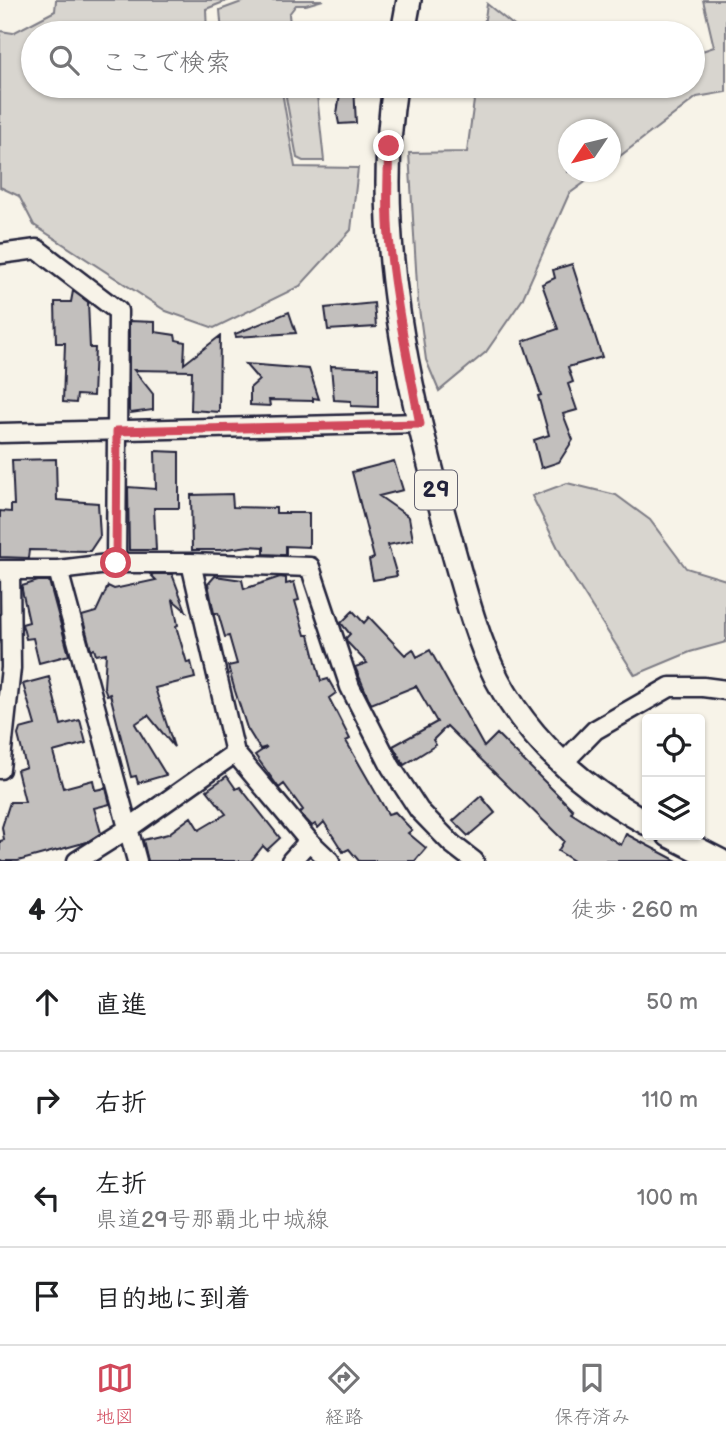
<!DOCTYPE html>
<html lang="ja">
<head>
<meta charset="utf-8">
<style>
	:root { --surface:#fff; --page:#f2f2f2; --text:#202124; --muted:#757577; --line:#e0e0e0; --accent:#d1495b }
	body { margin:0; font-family:"Balsamiq Sans","Klee One",sans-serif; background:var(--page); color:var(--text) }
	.controls { position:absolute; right:21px; bottom:21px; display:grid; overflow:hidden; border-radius:7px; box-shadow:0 2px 5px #0004 }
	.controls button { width:63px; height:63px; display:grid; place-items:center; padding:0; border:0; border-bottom:2px solid var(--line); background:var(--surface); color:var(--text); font:35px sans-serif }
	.compass { position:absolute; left:558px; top:119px; width:63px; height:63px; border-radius:50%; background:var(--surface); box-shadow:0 2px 5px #0004; rotate:235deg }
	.stop { position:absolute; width:21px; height:21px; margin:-16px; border:5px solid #d1495b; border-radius:50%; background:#fff }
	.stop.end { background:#d1495b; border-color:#fff; box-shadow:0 2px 7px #0008 }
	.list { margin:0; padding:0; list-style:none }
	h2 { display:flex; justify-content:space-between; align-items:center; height:91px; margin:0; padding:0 28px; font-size:30px }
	h2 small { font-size:23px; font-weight:400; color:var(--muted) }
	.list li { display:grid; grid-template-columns:46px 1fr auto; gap:21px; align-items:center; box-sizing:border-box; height:98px; padding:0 28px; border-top:2px solid var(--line) }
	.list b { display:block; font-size:26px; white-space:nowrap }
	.list p { margin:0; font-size:23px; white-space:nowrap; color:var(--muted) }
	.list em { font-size:23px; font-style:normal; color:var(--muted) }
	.icon { flex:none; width:38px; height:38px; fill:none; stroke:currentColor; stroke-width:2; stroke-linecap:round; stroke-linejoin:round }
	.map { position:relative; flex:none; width:726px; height:861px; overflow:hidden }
	.search { position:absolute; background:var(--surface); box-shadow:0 2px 5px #0004; left:21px; right:21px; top:21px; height:77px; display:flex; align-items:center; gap:18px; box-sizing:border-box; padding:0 24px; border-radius:38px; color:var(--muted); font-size:26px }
	.sheet { height:483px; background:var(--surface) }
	nav { display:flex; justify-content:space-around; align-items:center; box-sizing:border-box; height:98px; border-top:2px solid var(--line); background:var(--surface); font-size:19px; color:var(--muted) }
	nav a { display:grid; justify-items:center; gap:4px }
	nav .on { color:var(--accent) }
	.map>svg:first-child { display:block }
	.green { fill:#d8d5cf; stroke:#7d7c85; stroke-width:2 }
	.building { fill:#c2bfbd; stroke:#22223b; stroke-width:2 }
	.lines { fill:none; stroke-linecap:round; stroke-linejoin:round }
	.minor-casing { stroke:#22223b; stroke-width:23 }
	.major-casing { stroke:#22223b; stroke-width:28 }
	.minor { stroke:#f7f3e8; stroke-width:18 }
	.major { stroke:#f7f3e8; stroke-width:23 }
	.route { stroke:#d1495b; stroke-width:9 }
	.labels { text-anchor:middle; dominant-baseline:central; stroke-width:5; stroke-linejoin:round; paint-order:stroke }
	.shield { fill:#f7f3e8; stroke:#62616f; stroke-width:2 }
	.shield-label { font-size:23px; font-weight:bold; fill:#22223b }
</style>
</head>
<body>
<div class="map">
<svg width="726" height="861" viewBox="0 0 726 861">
	<rect width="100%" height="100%" fill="#f7f3e8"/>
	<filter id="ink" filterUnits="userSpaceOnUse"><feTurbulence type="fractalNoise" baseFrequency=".0143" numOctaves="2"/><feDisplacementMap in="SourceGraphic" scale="14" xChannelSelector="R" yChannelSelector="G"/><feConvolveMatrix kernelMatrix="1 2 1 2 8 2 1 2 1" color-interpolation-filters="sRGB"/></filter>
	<g filter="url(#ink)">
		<path class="green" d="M56 0H229L206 9 207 33H33V86H281L295 167 358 168 351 230 300 286 214 328 166 311 34 225 19 196 0 187V31L13 33 55 11Z
			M247 0H323L306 5H296L289 14 290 24 297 33H222L220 10Z
			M703 0H726V92L697 97 611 163 610 130H568V172H599L569 194 522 300 486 352 439 391 426 360 418 301 409 153 467 152 476 86H588L591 89 600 86H693V54L714 47Z
			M487 4 523 33H483Z
			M284 86H316L324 161H303L297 158Z
			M567 483 616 495 650 520 686 568 726 580V642L690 652 635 675 570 572 532 496Z"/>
		<path class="building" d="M341 86 354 87 356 123 339 124 337 114Z
			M572 264 602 357 568 367 573 382 568 384 577 410 563 414 573 440 559 462 541 468 534 440 549 435 538 396 541 395 523 341 558 329 542 284 555 278 553 270Z
			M73 291 88 302 90 348H95L93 396 77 395 76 403 63 402 65 343H56L55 302H71Z
			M374 303 376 327 328 330 325 308Z
			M289 312 296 333 236 337 235 334Z
			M129 321 155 322V332L175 335 176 340 185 342 184 364 220 336 219 412 191 410 192 371 134 370 153 394V410L131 413 129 410Z
			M245 364 309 369 319 399 313 398V401L269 400 270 406 250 405V388L259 380Z
			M331 366 378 368V407L351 406V401L334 400Z
			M155 451 179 452V508H154L156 550H129L128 487 156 489Z
			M56 459 57 500 98 503 100 536 90 551 29 550 28 558 0 557V511L11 512V505H14L12 460Z
			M394 461 403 490 379 496 409 517 413 540 388 545 397 576 373 580 369 560 374 558 352 472Z
			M232 494 233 507 276 508V513H309V547L286 546V555L264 554V547L249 546 220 550H192L191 495Z
			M150 574H172L186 611 173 600 178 625 176 626 187 663 191 662 195 678 155 688 174 747 148 715 135 724 166 775 138 783 136 776 131 777 110 694 107 695 104 687 106 653 96 655 94 649 91 650 82 616 96 612 108 586 114 589 156 580Z
			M215 576 242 580 244 589 280 577 286 578V584L294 582 299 600 295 601 305 635H309L321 681 328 679 336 693 329 698 350 739 346 741 388 814 395 812 412 830 408 833 426 848 415 861H359L349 849 343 852 324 822 318 828 315 824 312 826 300 813 303 810 284 784 279 788 255 755 267 747 260 749 247 728 235 691 228 666 237 664 229 636 225 637 218 613H214L208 584Z
			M38 581H49L69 655 39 663 33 638 26 639 22 624 29 622 22 590V586Z
			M353 611 364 623 369 617 405 655 413 649 417 657 430 650 484 747 497 734 573 810 571 813 621 845 626 834 677 861H574L558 851 564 841 447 726 433 740 436 745 404 765 393 746 437 722 416 686 371 704 355 667 367 663 347 642 346 638 350 634 341 623Z
			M49 677 61 725 80 720 86 743 53 752 63 788 93 780 95 790 106 788 110 804 94 808 101 833 87 842 18 861H0V841L4 840 2 827 10 802H25L17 770 26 767 18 735 20 729 35 725 23 684Z
			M227 776 236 789 240 787 280 838 267 850 263 846 251 861H148L143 840 168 834 191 817 199 830 226 814 207 790Z
			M481 796 495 813 468 836 453 821Z"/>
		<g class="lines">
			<defs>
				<path id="minor" d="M0 254 37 249 118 311 116 563
					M0 433 420 423
					M191 563 235 753 309 841 330 861
					M0 570H58L116 563H191L310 567 350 687 391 767 419 810 452 844 474 861
					M58 570 137 861
					M562 764 595 730 670 687H703L726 690
					M0 769 11 668 10 570
					M77 861 126 830 235 753
					M291 861 309 841"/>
				<path id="major" d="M403 33 409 0
					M395 86C372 236 409 395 450 539 463 585 475 635 497 679 530 742 585 789 647 823
					M669 835 720 861"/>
			</defs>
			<use href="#minor" class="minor-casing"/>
			<use href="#major" class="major-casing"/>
			<use href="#minor" class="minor"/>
			<use href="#major" class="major"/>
		</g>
	</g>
	<g class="lines" filter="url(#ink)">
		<path class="route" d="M116 563 117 431 420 424C408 362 395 300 389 237 386 207 388 176 389 146"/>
	</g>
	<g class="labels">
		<rect class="shield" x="415" y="470.5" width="42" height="39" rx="5"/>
		<g class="shield-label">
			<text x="436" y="490">29</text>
		</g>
	</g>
</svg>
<div class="controls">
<button><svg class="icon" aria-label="locate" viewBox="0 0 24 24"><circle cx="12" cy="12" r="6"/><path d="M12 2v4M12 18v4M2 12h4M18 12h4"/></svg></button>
<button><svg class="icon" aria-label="layers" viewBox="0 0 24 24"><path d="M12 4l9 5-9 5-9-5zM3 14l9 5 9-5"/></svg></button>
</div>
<svg class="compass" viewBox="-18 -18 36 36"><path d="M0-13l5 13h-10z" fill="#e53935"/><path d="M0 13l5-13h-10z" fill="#757577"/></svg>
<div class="stop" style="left:116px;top:563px"></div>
<div class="stop end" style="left:389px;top:146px"></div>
<div class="search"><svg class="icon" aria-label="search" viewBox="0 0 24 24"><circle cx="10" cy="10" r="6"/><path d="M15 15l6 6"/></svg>ここで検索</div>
</div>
<section class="sheet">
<h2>4 分<small>徒歩 · 260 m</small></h2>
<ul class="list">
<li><svg class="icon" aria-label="ahead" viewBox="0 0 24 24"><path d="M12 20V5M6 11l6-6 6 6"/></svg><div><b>直進</b></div><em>50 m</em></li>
<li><svg class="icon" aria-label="right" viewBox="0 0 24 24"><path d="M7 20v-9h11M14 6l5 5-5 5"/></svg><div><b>右折</b></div><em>110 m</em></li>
<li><svg class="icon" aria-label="left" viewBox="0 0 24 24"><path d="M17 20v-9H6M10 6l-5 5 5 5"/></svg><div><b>左折</b><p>県道29号那覇北中城線</p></div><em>100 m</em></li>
<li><svg class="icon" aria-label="arrive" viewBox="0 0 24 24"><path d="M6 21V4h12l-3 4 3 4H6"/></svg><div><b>目的地に到着</b></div></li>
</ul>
</section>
<nav>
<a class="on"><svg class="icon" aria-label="map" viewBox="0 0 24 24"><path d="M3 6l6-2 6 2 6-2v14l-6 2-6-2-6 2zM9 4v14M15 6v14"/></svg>地図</a>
<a><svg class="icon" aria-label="directions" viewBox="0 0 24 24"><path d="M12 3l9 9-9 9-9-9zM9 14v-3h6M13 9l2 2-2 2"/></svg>経路</a>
<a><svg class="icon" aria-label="saved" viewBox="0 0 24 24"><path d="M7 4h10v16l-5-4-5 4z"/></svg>保存済み</a>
</nav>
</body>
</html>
